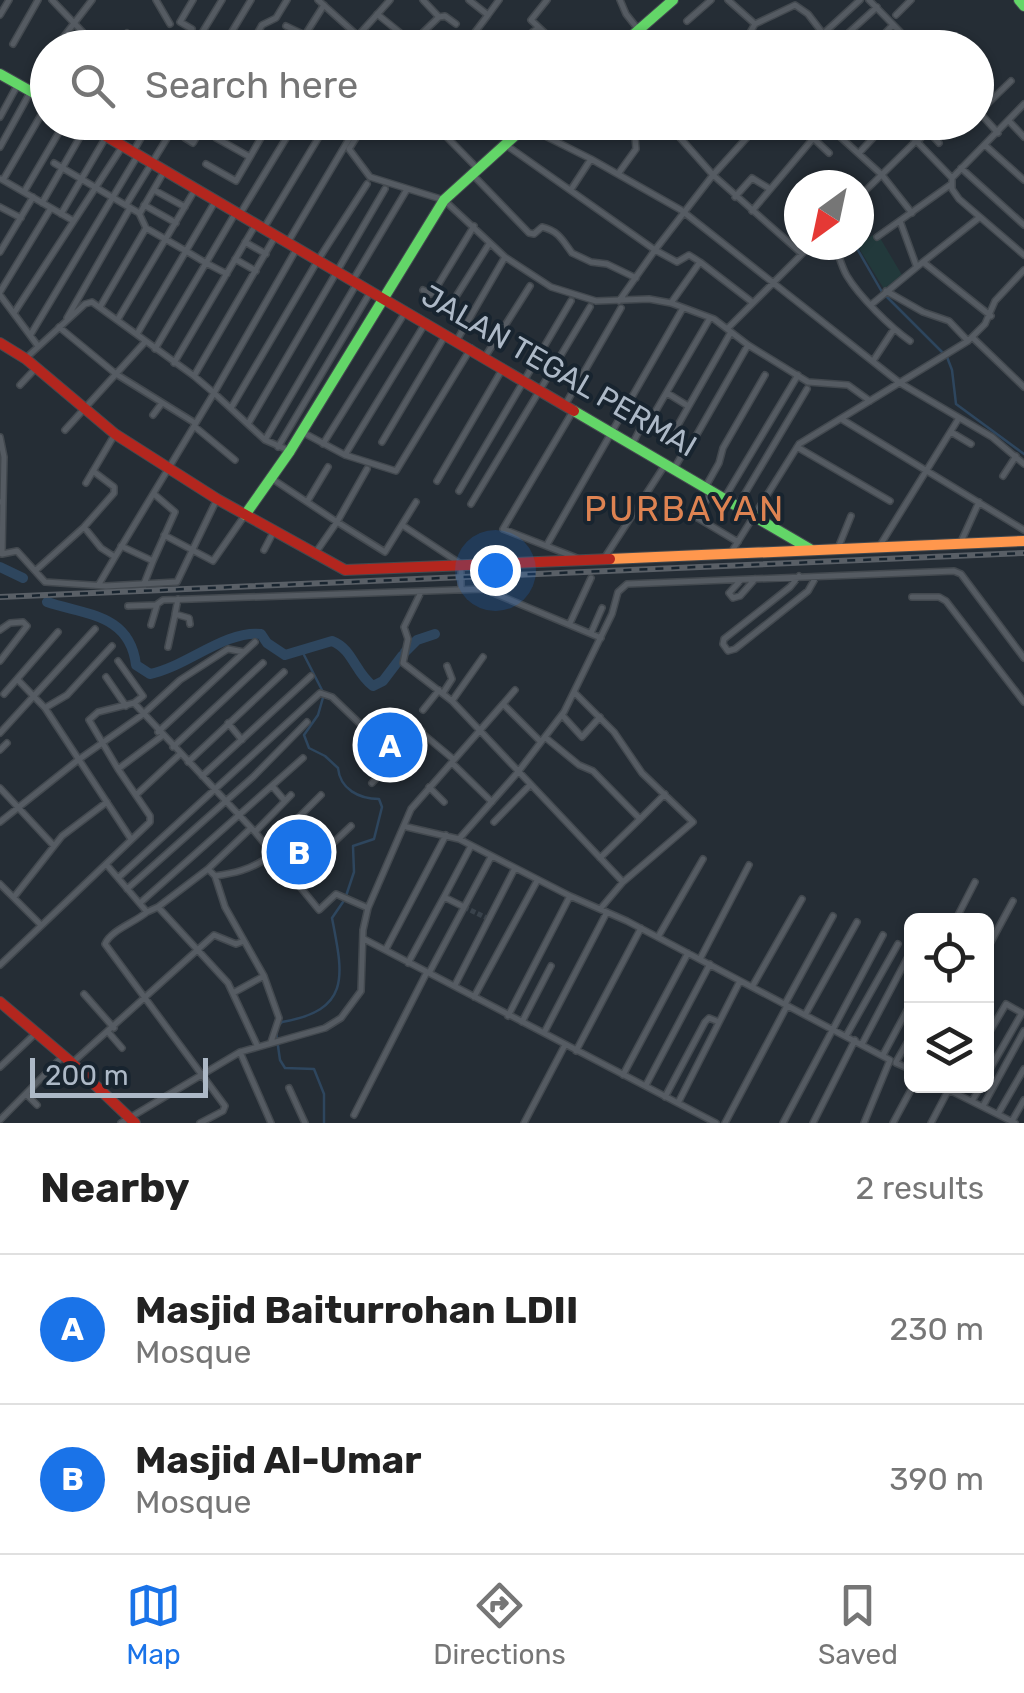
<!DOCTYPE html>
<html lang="en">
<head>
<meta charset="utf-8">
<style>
	:root { --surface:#fff; --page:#f2f2f2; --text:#222; --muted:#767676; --line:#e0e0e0; --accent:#1a73e8 }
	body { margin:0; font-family:Rubik,sans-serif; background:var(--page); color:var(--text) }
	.controls { position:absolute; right:30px; bottom:30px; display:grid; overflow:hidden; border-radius:15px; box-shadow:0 2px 8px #0004 }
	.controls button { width:90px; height:90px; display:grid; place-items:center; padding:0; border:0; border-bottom:2px solid var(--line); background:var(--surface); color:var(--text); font:50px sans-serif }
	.compass { position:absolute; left:784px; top:170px; width:90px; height:90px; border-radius:50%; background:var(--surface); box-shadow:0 2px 8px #0004; rotate:213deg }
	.scale { position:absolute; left:30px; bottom:25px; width:178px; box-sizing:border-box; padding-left:10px; border:5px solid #adb9c7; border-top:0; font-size:28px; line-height:35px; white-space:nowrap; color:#adb9c7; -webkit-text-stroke:8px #18242f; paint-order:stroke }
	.you { position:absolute; left:495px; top:570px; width:35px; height:35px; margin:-25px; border:8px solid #fff; border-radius:50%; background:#1a73e8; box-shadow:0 0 0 15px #1a73e833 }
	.badge { display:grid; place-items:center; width:65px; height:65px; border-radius:50%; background:var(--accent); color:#fff; font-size:32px; font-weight:700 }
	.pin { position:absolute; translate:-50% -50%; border:5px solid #fff; box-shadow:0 2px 10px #0006 }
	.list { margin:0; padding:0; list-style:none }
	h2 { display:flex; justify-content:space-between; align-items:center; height:130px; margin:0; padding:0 40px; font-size:42px }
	h2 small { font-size:32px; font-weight:400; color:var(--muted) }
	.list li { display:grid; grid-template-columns:65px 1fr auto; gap:30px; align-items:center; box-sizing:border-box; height:150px; padding:0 40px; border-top:2px solid var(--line) }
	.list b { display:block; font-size:38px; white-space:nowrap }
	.list p { margin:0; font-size:32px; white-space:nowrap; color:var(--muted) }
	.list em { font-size:32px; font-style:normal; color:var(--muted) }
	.icon { flex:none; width:55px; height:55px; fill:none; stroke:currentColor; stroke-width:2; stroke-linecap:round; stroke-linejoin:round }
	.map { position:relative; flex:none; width:1024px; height:1123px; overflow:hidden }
	.search { position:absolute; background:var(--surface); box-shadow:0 2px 8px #0004; left:30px; right:30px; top:30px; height:110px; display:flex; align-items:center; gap:25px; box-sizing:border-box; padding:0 35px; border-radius:55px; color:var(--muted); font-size:38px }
	.sheet { height:430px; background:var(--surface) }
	nav { display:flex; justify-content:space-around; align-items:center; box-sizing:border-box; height:140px; border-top:2px solid var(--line); background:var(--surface); font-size:28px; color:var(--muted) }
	nav a { display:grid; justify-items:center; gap:5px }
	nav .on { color:var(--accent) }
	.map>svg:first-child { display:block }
	.green { fill:#22393b }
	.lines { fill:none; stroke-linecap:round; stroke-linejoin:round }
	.stream { stroke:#2e465e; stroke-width:2.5 }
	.river { stroke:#2e465e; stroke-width:10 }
	.street-tunnel { stroke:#39424b; stroke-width:5; stroke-dasharray:5 2.5; stroke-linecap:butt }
	.street-casing { stroke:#43494f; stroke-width:8 }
	.fast-casing { stroke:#43494f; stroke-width:12 }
	.slow-casing { stroke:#43494f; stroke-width:12 }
	.jam-casing { stroke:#43494f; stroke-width:12 }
	.street { stroke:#555b62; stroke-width:5 }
	.fast { stroke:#63d668; stroke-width:10 }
	.slow { stroke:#ff974d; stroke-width:10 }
	.jam { stroke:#b3261e; stroke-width:10 }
	.rail-casing { stroke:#595f66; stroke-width:6 }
	.rail { stroke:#18242f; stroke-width:2.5; stroke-dasharray:8; stroke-linecap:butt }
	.labels { text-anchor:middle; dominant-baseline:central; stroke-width:8; stroke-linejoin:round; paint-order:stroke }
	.street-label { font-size:30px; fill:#adb9c7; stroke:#18242f }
	.quarter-label { font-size:35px; letter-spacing:2.5px; fill:#de8352; stroke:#18242f }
</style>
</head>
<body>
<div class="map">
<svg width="1024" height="1123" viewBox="0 0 1024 1123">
	<rect width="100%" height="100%" fill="#252d35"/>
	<path class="green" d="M873 235 880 238 902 275 884 289 857 245Z"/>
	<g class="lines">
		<path class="stream" d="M811 183 815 185
			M855 245 882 292 947 357 952 370 956 404 1024 454
			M279 1025 282 1022C352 1010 343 975 332 918L345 899 354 872 353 846 374 839 382 807 379 799C359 799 340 789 338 768L325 756 309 748 304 735 318 715 324 694 302 651
			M276 1032 280 1060 285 1068 314 1069 324 1094V1123"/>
		<path class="river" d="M0 567 23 578
			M47 602C86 615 130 614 136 665L150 674C186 667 225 630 261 634L267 643 285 655 332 641C353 649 355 673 373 686L383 681 402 656
			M405 652 417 640 435 634"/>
		<path class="street-tunnel" d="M464 907 489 919"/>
		<defs>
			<path id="street" d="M52 0 98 48
				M156 0 170 24
				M318 0 357 35
				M423 0 439 17 445 16 456 24
				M469 0 488 15 499 0
				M547 0 531 20 561 48
				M620 0 626 14 653 48
				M728 0 755 24
				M869 0 916 48
				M377 14 419 48
				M0 15 9 0
				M896 15 911 0
				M687 21 711 0
				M286 26 305 35
				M192 29 180 22 193 0
				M823 34 860 0
				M197 41 222 0
				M413 42 439 17
				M13 44 38 0
				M833 47 877 7
				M55 48 92 0
				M115 48 127 33
				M222 48 251 0
				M249 48 262 25 276 18 287 0
				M313 48 315 40 305 35 324 5
				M347 48 390 0
				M438 48 442 42
				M463 48 488 15
				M512 48 538 28
				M741 48 755 24 795 5 808 14 834 48
				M870 48 893 25
				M979 112 1011 81
				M979 112 998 133
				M0 117 18 84
				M1009 121 1024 137
				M366 122 349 149 370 177 444 200 505 257 551 287 596 301 649 299 671 303 714 319 748 345 808 382 848 385 870 401
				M432 122 478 169
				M517 122 591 159 681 210 900 383 992 437 1024 464
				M666 122 713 175 655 250 677 262 689 255 700 262
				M761 122 713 175 802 254 811 245
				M898 122 952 178 1024 104
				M920 122 939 143
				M950 122 955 127
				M826 124 882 175 912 213
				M105 136 112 122
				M185 138 193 143 205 122
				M216 138 250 157 270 122
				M813 138 829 153
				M920 139 936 122
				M506 145 655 250 619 301
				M986 146 1024 180
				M0 147 48 60
				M133 152 150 122
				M859 153 888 122
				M54 163 139 213 146 228 186 251 216 200
				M206 164 236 181 250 157
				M961 168 1024 225
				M472 174 529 233 534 234 542 227C559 231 563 241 572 253L591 262 607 264 636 278
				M618 174 636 149 635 137 656 122
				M952 178V189L959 199 1024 255
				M1 179 72 220
				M3 180 48 103
				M572 188 591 159
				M154 190 185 207
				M24 192 65 122
				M735 197 752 178 770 189
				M859 197 916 141
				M42 203 88 123
				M126 205 177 122
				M144 205 176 223
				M0 207 21 218
				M752 211 827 122
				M140 213 165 170
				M61 214 106 137
				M240 214 296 122
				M980 217 923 262 991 316
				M900 221 916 265
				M264 228 328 122
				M877 237 950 185
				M245 242 266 254
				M288 242 359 122
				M835 245C839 255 841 266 847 276 859 296 890 327 910 341
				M0 252 33 197
				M235 259 256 271
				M227 274 206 263 236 212
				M353 280 406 191
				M423 290 431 294 435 290 474 226
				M886 291 923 312 949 321 968 341
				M0 292 51 208
				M0 295 38 346
				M671 303 700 262 752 302
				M872 304 923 262
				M450 306 489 244
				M100 307 146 228
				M14 313 122 147
				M67 318 130 208
				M118 319 196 188
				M59 327 116 374 195 423
				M727 329 802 254
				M31 334 138 155
				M137 334 186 251 206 263 155 349
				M972 337 1024 387
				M457 340 505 257
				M485 357 530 286
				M26 358 85 304 92 302 194 376 276 235
				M873 361 894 329
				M174 363 256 224
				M194 376 214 393 297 248
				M20 385 36 368
				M667 393 688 406
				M565 405 621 308
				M231 408 318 260 367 184
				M573 411 503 529 577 558
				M153 415 162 403
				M843 420 1024 530
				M248 424 385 189
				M194 426 235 460
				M65 430 145 342
				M302 432 345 455 396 471 471 348
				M951 432 971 444
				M696 436 748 345
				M0 437 4 457 3 501
				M265 440 357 283
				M382 442 446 334
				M633 443 643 423 651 419 710 318
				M323 444 406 311
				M278 447 371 291
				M797 447 890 501
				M345 455 426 322
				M675 467 686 448 670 439 731 332
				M1003 476 1016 456
				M271 478 337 522 367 469
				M437 481 503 368
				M86 483 115 434
				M706 486 719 463 723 448 765 375
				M713 490 696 517 738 542
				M459 491 571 301
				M725 497 798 375
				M0 502 3 501 2 554 17 551 45 582 106 586 177 582 217 499
				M307 502 328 467
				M471 504 590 307
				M738 505 807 389
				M402 525 461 564V590
				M84 527 101 548 115 557 99 584
				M164 535 213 561 245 515
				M548 543 683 308
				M960 544 979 502
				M121 546 153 561 175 512 154 494
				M879 547 959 418
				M838 548 851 516
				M264 550 274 531
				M732 551 799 444 968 341 985 324 995 301 1024 270
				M314 555 337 522 385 552 416 502
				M115 557 214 393 265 440 290 451
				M605 557 665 465
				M35 571 84 527 114 493V487L93 471
				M799 576 790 587 724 639 723 644 728 651 735 649 808 591 816 577
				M741 580 729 593 733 598 740 596 755 579
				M144 584 153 561
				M421 592 404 627 408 639 403 663 452 701 623 882 601 908
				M912 597H939L946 601 1024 702
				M178 599 175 614 189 618 190 624
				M128 606 156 605 163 600 484 589 601 638
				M570 623 591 578
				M151 625 157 605
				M0 630 10 623 23 622 27 626 0 661
				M591 633 602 608
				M168 647 175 615
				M118 661 143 696 134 703
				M106 677 126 706
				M17 679 45 708 131 839
				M443 693 452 679 447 666
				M575 693 614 732 642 773 693 822 623 882
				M4 694 58 632
				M452 701 483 657
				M503 704 515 690
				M45 708 67 695 112 646
				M423 710 439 690
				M562 715 582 737 600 717
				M228 723 242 740
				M158 732 255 642
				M0 733 95 629
				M546 738 579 765 593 771 640 819 600 858
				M173 747 263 663
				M0 750 7 743
				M188 762 284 672
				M452 763 492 802
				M118 769 89 720 98 712 134 703 255 832 319 910 336 894 368 908
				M202 776 311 676
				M372 783 422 731
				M273 787 285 801
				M429 787 444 802
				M0 788 54 846
				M136 795 179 755
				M640 819 665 794
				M0 822 78 760 142 715 180 680 228 649 244 652
				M494 822 530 785
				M407 827 459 839 570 896 627 921 890 1060 864 1123
				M255 832 291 795
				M459 839 518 772 564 712 612 614 618 592 627 584 954 571 961 574 1024 658
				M269 847 321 795
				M106 864 147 912 158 907 228 983 257 1045
				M208 869 251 828
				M215 876 225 907 264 976 279 1018 271 1042
				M118 878 320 693 332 697 379 742 405 719 453 759
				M295 879 351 826
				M0 884 40 924
				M127 889 253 777 307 722
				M14 897 62 836 107 802
				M140 903 303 758
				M158 907 208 869 215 876C235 873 248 870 264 860L285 866
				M464 907 444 897 471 846
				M147 912C134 923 111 930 105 944L225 1106 223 1111 200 1123
				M955 921 975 882
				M658 937 703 859
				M364 939 716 1123
				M386 949 446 835
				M986 951 1013 901
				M700 959 749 865
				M408 963 444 897
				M0 965 150 822V816L118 769 162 736
				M429 973 491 857
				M455 985 515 868
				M752 987 802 899
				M233 993 264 976
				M84 994 114 1028
				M474 997 537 881
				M986 998 989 994
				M785 1004 833 916
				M805 1015 857 922
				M508 1016 570 896
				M522 1022 551 966
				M109 1033 122 1048
				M544 1033 607 912
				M846 1036 898 944
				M986 1038 1006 1004 1022 1013 986 1076
				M862 1044 911 951
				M576 1051 641 928
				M240 1052 271 1123
				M883 1055 912 1001
				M896 1062 912 1034
				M72 1063 214 935 236 944 244 941
				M896 1063 912 1070
				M0 1067 36 1033
				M623 1075 688 953
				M646 1085 710 964
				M941 1086 1015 1123
				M289 1088 305 1123
				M27 1095 37 1105
				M665 1097 705 1022 709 1018 719 1022
				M972 1101 981 1086
				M678 1103 740 981
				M983 1106 1024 1031
				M998 1114 1024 1069
				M354 1115 427 972
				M0 1120 63 1056
				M1012 1121 1024 1100
				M121 1123 240 1052 325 1028 341 1018 361 991 363 930 368 908 411 809 503 704 541 742
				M524 1123 565 1045
				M725 1123 787 1006
				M783 1123 883 935
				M813 1123 855 1040
				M893 1123 913 1086
				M931 1123 949 1089"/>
			<path id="fast" d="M1019 0 1024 6
				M618 48 673 0
				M0 74 48 101
				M574 411 810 549
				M245 515 290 451 444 200 530 122"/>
			<path id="slow" d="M610 559 1024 541"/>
			<path id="jam" d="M82 122 574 411
				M0 343 26 359 115 434 217 499 345 570 610 559
				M0 1002 72 1063 135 1123"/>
		</defs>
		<use href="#street" class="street-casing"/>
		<use href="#fast" class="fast-casing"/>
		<use href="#slow" class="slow-casing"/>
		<use href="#jam" class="jam-casing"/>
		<use href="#street" class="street"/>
		<use href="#fast" class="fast"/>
		<use href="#slow" class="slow"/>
		<use href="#jam" class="jam"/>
		<defs>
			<path id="rail" d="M0 597 1024 553"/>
		</defs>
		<use href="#rail" class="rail-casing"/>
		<use href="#rail" class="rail"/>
	</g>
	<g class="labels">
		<g class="street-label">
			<text transform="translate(559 371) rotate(30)">JALAN TEGAL PERMAI</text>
		</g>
		<g class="quarter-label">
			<text x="685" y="509">PURBAYAN</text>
		</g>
	</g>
</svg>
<div class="controls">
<button><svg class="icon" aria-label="locate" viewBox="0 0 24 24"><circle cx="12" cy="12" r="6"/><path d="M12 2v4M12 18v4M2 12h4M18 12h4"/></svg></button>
<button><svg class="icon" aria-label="layers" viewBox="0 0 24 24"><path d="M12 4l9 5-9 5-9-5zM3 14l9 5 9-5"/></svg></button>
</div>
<svg class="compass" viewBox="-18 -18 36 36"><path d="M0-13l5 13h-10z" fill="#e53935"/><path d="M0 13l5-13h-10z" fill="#767676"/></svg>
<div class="scale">200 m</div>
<div class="you"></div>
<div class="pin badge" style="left:390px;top:745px">A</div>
<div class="pin badge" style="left:299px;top:852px">B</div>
<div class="search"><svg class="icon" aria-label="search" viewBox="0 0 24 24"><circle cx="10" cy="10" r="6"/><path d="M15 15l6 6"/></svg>Search here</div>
</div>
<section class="sheet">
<h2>Nearby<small>2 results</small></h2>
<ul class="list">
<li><span class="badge">A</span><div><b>Masjid Baiturrohan LDII</b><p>Mosque</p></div><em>230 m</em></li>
<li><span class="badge">B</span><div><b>Masjid Al-Umar</b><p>Mosque</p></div><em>390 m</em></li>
</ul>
</section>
<nav>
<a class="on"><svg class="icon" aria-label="map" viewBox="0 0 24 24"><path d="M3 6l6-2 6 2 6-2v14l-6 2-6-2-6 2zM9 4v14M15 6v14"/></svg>Map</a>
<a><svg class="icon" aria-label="directions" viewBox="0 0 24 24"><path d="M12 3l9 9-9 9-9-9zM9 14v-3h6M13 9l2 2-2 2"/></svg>Directions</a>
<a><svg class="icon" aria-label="saved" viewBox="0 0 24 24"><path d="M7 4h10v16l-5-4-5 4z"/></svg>Saved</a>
</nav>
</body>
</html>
